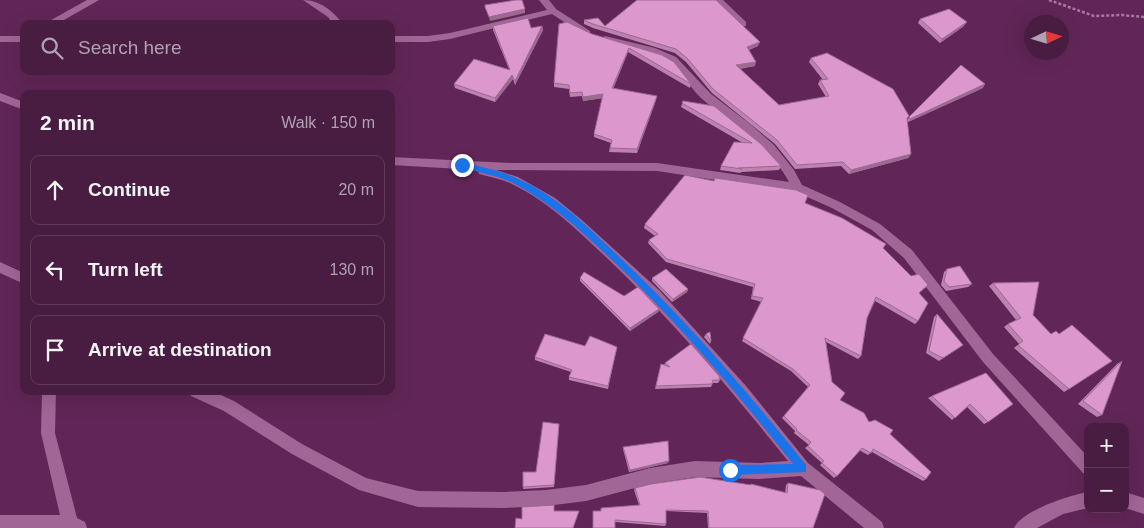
<!DOCTYPE html>
<html lang="en">
<head>
<meta charset="utf-8">
<style>
	:root { --surface:#491c41; --page:#53294c; --text:#f1f3f6; --muted:#b1a1b1; --line:#613a5a }
	body { margin:0; font-family:Helvetica,sans-serif; background:var(--page); color:var(--text) }
	.controls { position:absolute; right:15px; bottom:15px; display:grid; overflow:hidden; border-radius:10px; box-shadow:0 5px 20px #0002 }
	.controls button { width:45px; height:45px; display:grid; place-items:center; padding:0; border:0; border-bottom:1px solid var(--line); background:var(--surface); color:var(--text); font:25px sans-serif }
	.compass { position:absolute; left:1024px; top:15px; width:45px; height:45px; border-radius:50%; background:var(--surface); box-shadow:0 5px 20px #0002; rotate:86deg }
	.stop { position:absolute; width:15px; height:15px; margin:-11px; border:4px solid #1a73e8; border-radius:50%; background:#fff }
	.stop.end { background:#1a73e8; border-color:#fff; box-shadow:0 1px 5px #0008 }
	.list { margin:0; padding:0; list-style:none }
	h2 { display:flex; justify-content:space-between; align-items:center; height:65px; margin:0; padding:0 20px; font-size:21px }
	h2 small { font-size:16px; font-weight:400; color:var(--muted) }
	.list li { display:grid; grid-template-columns:32px 1fr auto; gap:15px; align-items:center; box-sizing:border-box; height:70px; margin:0 10px 10px; padding:0 10px; border:1px solid var(--line); border-radius:10px }
	.list b { display:block; font-size:19px; white-space:nowrap }
	.list em { font-size:16px; font-style:normal; color:var(--muted) }
	.icon { flex:none; width:28px; height:28px; fill:none; stroke:currentColor; stroke-width:2; stroke-linecap:round; stroke-linejoin:round }
	.map { position:relative; flex:none; width:1144px; height:528px; overflow:hidden }
	.search { position:absolute; background:var(--surface); box-shadow:0 5px 20px #0002; left:20px; top:20px; width:375px; height:55px; display:flex; align-items:center; gap:12px; box-sizing:border-box; padding:0 18px; border-radius:10px; color:var(--muted); font-size:19px }
	.panel { position:absolute; background:var(--surface); box-shadow:0 5px 20px #0002; left:20px; top:90px; width:375px; height:305px; border-radius:10px }
	.map>svg:first-child { display:block }
	.lines { fill:none; stroke-linecap:round; stroke-linejoin:round }
	.path { stroke:#a8789f; stroke-width:2.5; stroke-dasharray:3 2; stroke-linecap:butt }
	.minor { fill:#a26696; fill-rule:evenodd }
	.wall { fill:#bd82b0 }
	.shaded-wall { fill:#9a6a90 }
	.building { fill:#dc97cd; stroke:#9a6a90 }
	.route { fill:#1a73e8 }
</style>
</head>
<body>
<div class="map">
<svg width="1144" height="528" viewBox="0 0 1144 528">
	<rect width="100%" height="100%" fill="#612657"/>
	<g class="lines">
		<path class="path" d="M1049 0 1094 16 1122 15 1144 17"/>
		<path class="minor" d="M87 0H99L57 24H44Z
			M303 0C320 0 333 11 343 24H333L328 17Z
			M539 0H549L556 9 590 31V35H584L552 14 450 39 428 42H391V36H428L450 33 547 10Z
			M713 0H723L746 22V26H740Z
			M0 36H24V42H0Z
			M605 36 655 48 676 57 711 94 750 124 774 145 794 170 802 185 840 202 880 224 912 250 993 354 1088 457V475L1083 473 983 362 904 258 872 230 832 208 796 192 657 171 496 170 518 177 555 198 583 221 660 291 746 386 808 463 882 522 884 528H864L801 476 759 479 695 477 650 484 586 501 546 506 504 508 418 507 359 490 292 454 224 411 191 396 189 391H212L234 401 302 444 366 478 418 491 504 492 546 490 586 485 650 468 695 461 759 463 788 461C731 390 673 321 607 258 577 230 549 202 512 184 502 179 490 177 479 174L478 170 391 165V157L512 163H657L789 182C769 144 732 126 701 98 688 86 681 67 665 58 646 48 622 47 602 41L600 39Z
			M0 93 24 102V110L0 101Z
			M0 262 24 273V284L0 273Z
			M42 391H56L55 433 77 518 85 522 87 528H0V515H60L41 433Z
			M1088 492V508L1063 514 1037 528H1014C1021 511 1070 495 1088 492Z
			M1125 492 1144 498V514L1125 508Z"/>
	</g>
	<path class="wall" d="M920 19 964 26 940 43 918 23Z
		M584 20 605 26 758 46 749 50 755 66 739 69 779 105 826 97 818 84 820 80H823L809 62 811 58 907 120V121L909 117 983 88 908 122 907 121 911 154 908 158 849 174 841 166 795 169 775 144 712 93 686 62 675 53 593 28 584 24Z
		M493 26 531 28 542 26 543 30 515 85 513 79 495 102 455 88 454 84 509 69 493 30Z
		M592 34 662 55 691 84 690 88 628 52 613 89 656 100 637 153 609 152 611 143 594 137V134L603 98 583 101 582 96 570 97 569 89 554 87V83Z
		M683 101 714 106 781 166 779 170 741 172V173L720 170 721 166 743 143 681 107Z
		M805 203 883 248 919 293 918 321 915 324 875 301 867 318 861 356 858 359 826 342 832 382 840 400 869 422 890 434 926 479 923 481 872 452 868 455 859 450 837 476 834 478 820 465 822 463 805 448 809 445 794 433 795 431 782 418 808 387 791 371 742 341 762 302 751 299 753 287 666 262 648 243 649 240 655 236 644 228 645 224Z
		M947 269 972 284 968 287 946 291 941 285 944 272Z
		M580 278 624 296 659 309 658 312 630 331 580 281Z
		M652 278 688 289 687 292 672 302 652 281Z
		M993 283 1033 315 1069 389 1064 392 1014 348 1019 344 1004 327 1008 324 1016 320 989 286Z
		M937 314 959 348 939 361 926 353 934 317Z
		M706 334 711 341 710 344 704 337Z
		M585 346 617 347 608 389 569 380V377L571 372 535 360V357Z
		M1122 361 1102 415 1097 417 1078 404 1117 364Z
		M665 363 720 380 718 383H713L711 387 655 389 661 364 664 365Z
		M986 373 988 422 984 424 967 407 952 420 928 398 932 396Z
		M559 426 554 487 523 489V487L536 472Z
		M623 447 668 463 629 472 623 449Z
		M788 483 813 528H708L707 513 666 511V524L665 526 615 522 601 511 639 505 634 490 635 488 750 485 751 484 785 493 786 485Z"/>
	<path class="shaded-wall" d="M525 9V13L490 21 489 17Z
		M967 22 964 26 940 43 942 39Z
		M542 26 543 30 515 85V81Z
		M760 42 758 46 746 51 747 47Z
		M629 48 628 52 612 92V88Z
		M756 62 755 66 734 69 736 65Z
		M512 75 513 79 495 102V98Z
		M985 84 983 88 908 122 910 119Z
		M603 94V98L583 101V97Z
		M657 96 656 100 637 153V149Z
		M911 154 908 158 849 174 851 170Z
		M688 289 687 292 672 302 673 299Z
		M659 309 658 312 630 331V328Z
		M669 461 668 463 629 472 630 470Z"/>
	<path class="building" d="M516 0H522L525 9 489 17 485 7V5Z
		M637 0H716L760 42 747 47 756 62 736 65 779 105 829 96 820 80 828 79 811 58 827 53 893 89 909 116 907 118 911 154 851 170 843 162 797 165 777 140 713 89 687 58 676 49 593 24 584 20 598 18 605 26Z
		M949 9 967 22 942 39 920 19Z
		M528 18 531 28 542 26 515 81 512 75 495 98 454 84 474 59 510 70 493 26Z
		M567 22 592 34 662 55 674 62 691 84 629 48 612 88 657 96 637 149 610 148 612 140 594 134 603 94 583 97 582 92 570 93 569 85 554 83 559 24Z
		M961 65 985 84 910 119 909 117Z
		M683 101 714 106 761 144 781 166 738 168 742 169 721 166 734 142 752 143 682 103Z
		M685 175 714 181 715 178 796 190 808 195 805 203 842 218 886 244 883 248 911 276 919 274 928 285 919 293 928 303 918 321 876 297 867 318 861 356 825 338 832 382 845 393 840 400 864 413 869 422 875 420 893 430 890 434 931 472 926 479 873 449 871 453 862 448 837 476 822 463 824 461 808 446 811 442 796 430 797 429 784 416 810 385 793 369 743 338 763 298 752 296 755 284 667 259 649 240 658 234 645 224Z
		M960 266 972 284 949 287 944 281 947 269Z
		M666 269 688 289 673 299 652 278Z
		M584 272 624 296 638 287 659 309 630 328 580 278Z
		M1039 282 1033 315 1051 334 1056 331 1059 334 1072 325 1112 361 1069 389 1018 345 1023 341 1008 324 1021 318 993 283Z
		M937 314 963 345 943 358 929 351Z
		M710 332 711 341 706 334Z
		M545 334 585 346 590 336 617 347 608 386 569 377 572 370 535 357Z
		M691 344 719 376 720 380H713L712 384 656 386 661 364 670 367 665 363Z
		M1122 361 1102 415 1083 401Z
		M986 373 1013 404 988 422 970 404 955 418 932 396Z
		M543 422 559 424 554 485 523 487V472H536Z
		M668 441 669 461 630 470 623 447Z
		M700 477 751 485V484L787 493 788 483 820 490 825 494 813 528H709L708 511 666 510V524L615 520V528H593V511H601V508L640 505 635 488 651 484Z
		M554 505V511H579L573 528H515L516 518 522 519V507Z"/>
	<path class="route" d="M462 162C479 167 500 170 516 178 554 194 584 223 613 251 684 317 745 389 806 465V472L730 475 727 474V467L730 465 793 464C736 392 678 322 612 260 581 231 551 203 513 183 497 175 476 172 459 167L458 165Z"/>
</svg>
<div class="controls">
<button>+</button>
<button>−</button>
</div>
<svg class="compass" viewBox="-18 -18 36 36"><path d="M0-13l5 13h-10z" fill="#e53935"/><path d="M0 13l5-13h-10z" fill="#b1a1b1"/></svg>
<div class="stop" style="left:730px;top:470px"></div>
<div class="stop end" style="left:462px;top:165px"></div>
<div class="search"><svg class="icon" aria-label="search" viewBox="0 0 24 24"><circle cx="10" cy="10" r="6"/><path d="M15 15l6 6"/></svg>Search here</div>
<section class="panel">
<h2>2 min<small>Walk · 150 m</small></h2>
<ul class="list">
<li><svg class="icon" aria-label="ahead" viewBox="0 0 24 24"><path d="M12 20V5M6 11l6-6 6 6"/></svg><div><b>Continue</b></div><em>20 m</em></li>
<li><svg class="icon" aria-label="left" viewBox="0 0 24 24"><path d="M17 20v-9H6M10 6l-5 5 5 5"/></svg><div><b>Turn left</b></div><em>130 m</em></li>
<li><svg class="icon" aria-label="arrive" viewBox="0 0 24 24"><path d="M6 21V4h12l-3 4 3 4H6"/></svg><div><b>Arrive at destination</b></div></li>
</ul>
</section>
</div>
</body>
</html>
